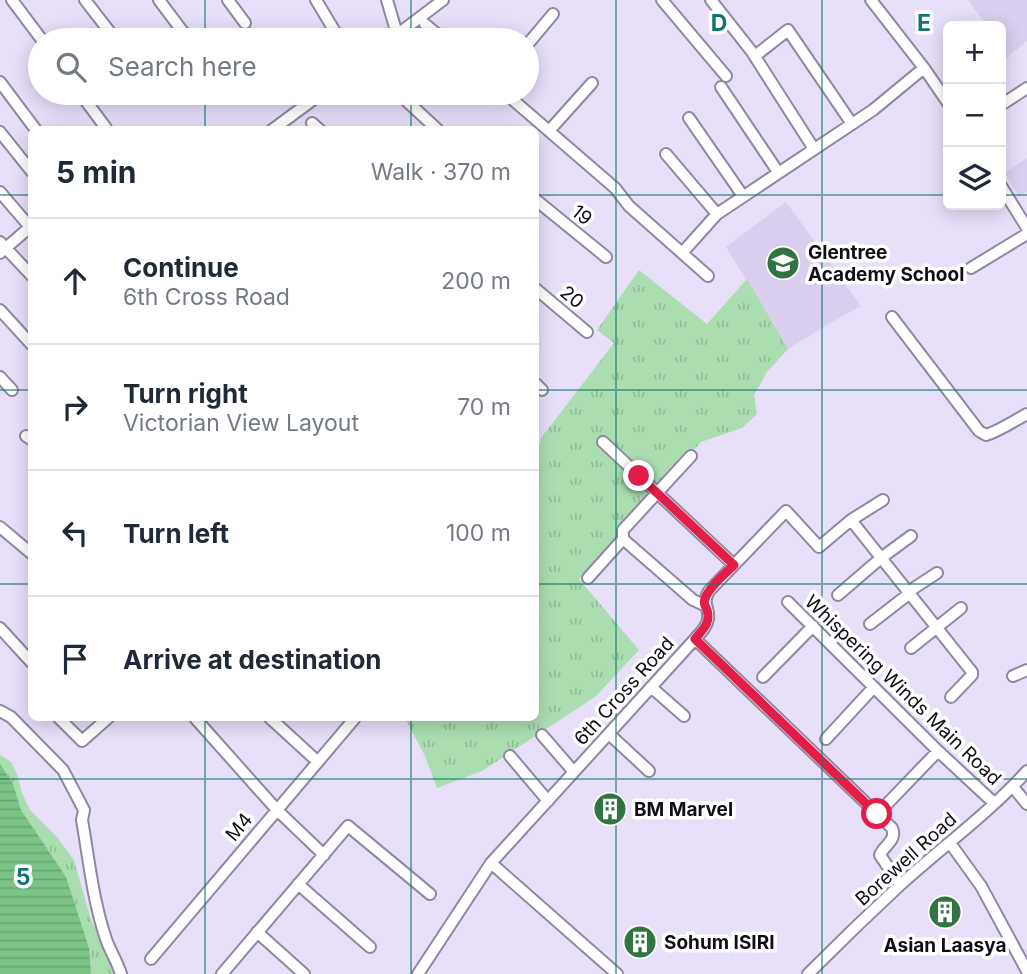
<!DOCTYPE html>
<html lang="en">
<head>
<meta charset="utf-8">
<style>
	:root { --surface:#fff; --page:#f2f2f3; --text:#1f2937; --muted:#747a83; --line:#e0e1e3 }
	body { margin:0; font-family:Inter,sans-serif; background:var(--page); color:var(--text) }
	.controls { position:absolute; right:21px; top:21px; display:grid; overflow:hidden; border-radius:10px; box-shadow:0 4px 18px #0003 }
	.controls button { width:63px; height:63px; display:grid; place-items:center; padding:0; border:0; border-bottom:2px solid var(--line); background:var(--surface); color:var(--text); font:35px sans-serif }
	.stop { position:absolute; width:21px; height:21px; margin:-16px; border:5px solid #e11d48; border-radius:50%; background:#fff }
	.stop.end { background:#e11d48; border-color:#fff; box-shadow:0 2px 7px #0008 }
	.list { margin:0; padding:0; list-style:none }
	h2 { display:flex; justify-content:space-between; align-items:center; height:91px; margin:0; padding:0 28px; font-size:30px }
	h2 small { font-size:23px; font-weight:400; color:var(--muted) }
	.list li { display:grid; grid-template-columns:46px 1fr auto; gap:21px; align-items:center; box-sizing:border-box; height:126px; padding:0 28px; border-top:2px solid var(--line) }
	.list b { display:block; font-size:26px; white-space:nowrap }
	.list p { margin:0; font-size:23px; white-space:nowrap; color:var(--muted) }
	.list em { font-size:23px; font-style:normal; color:var(--muted) }
	.icon { flex:none; width:38px; height:38px; fill:none; stroke:currentColor; stroke-width:2; stroke-linecap:round; stroke-linejoin:round }
	.map { position:relative; flex:none; width:1027px; height:974px; overflow:hidden }
	.search { position:absolute; background:var(--surface); box-shadow:0 4px 18px #0003; left:28px; top:28px; width:511px; height:77px; display:flex; align-items:center; gap:18px; box-sizing:border-box; padding:0 24px; border-radius:38px; color:var(--muted); font-size:26px }
	.panel { position:absolute; background:var(--surface); box-shadow:0 4px 18px #0003; left:28px; top:126px; width:511px; height:595px; border-radius:10px }
	.map>svg:first-child { display:block }
	.built { fill:#dacfee }
	.grass { fill:url(#grass-tufts) }
	.water { fill:url(#water-rules) }
	.lines { fill:none; stroke-linecap:round; stroke-linejoin:round }
	.minor-casing { stroke:#9088a0; stroke-width:14 }
	.minor { stroke:#fff; stroke-width:10 }
	.route { stroke:#e11d48; stroke-width:9 }
	.grid { fill:none; stroke:#0f766e; stroke-width:2; stroke-opacity:0.55 }
	.labels { text-anchor:middle; dominant-baseline:central; stroke-width:7; stroke-linejoin:round; paint-order:stroke }
	.street-label { font-size:19px; fill:#100d15; stroke:#fff }
	.poi-label { font-size:19px; font-weight:bold; fill:#100d15; stroke:#fff; text-anchor:start }
	.grid-label { font-size:23px; text-anchor:middle; font-weight:bold; fill:#0f766e; stroke:#fff; stroke-width:7; stroke-linejoin:round; paint-order:stroke }
</style>
</head>
<body>
<div class="map">
<svg width="1027" height="974" viewBox="0 0 1027 974">
	<defs>
		<pattern id="grass-tufts" width="24" height="20" patternUnits="userSpaceOnUse" patternTransform="scale(1.75)"><rect width="24" height="20" fill="#aadeb1"/><path d="M3 7l-1-3M5 7V3M7 7l1-3M15 17l-1-3M17 17v-4M19 17l1-3" fill="none" stroke="#91bd97"/></pattern>
		<pattern id="water-rules" width="6" height="5" patternUnits="userSpaceOnUse" patternTransform="scale(1.75)"><rect width="6" height="5" fill="#7bc488"/><path d="M0 2.5h6" fill="none" stroke="#69a774"/></pattern>
	</defs>
	<rect width="100%" height="100%" fill="#e8dff9"/>
	<path class="built" d="M968 0H1027V41L1001 63V26H987Z
		M1027 158V192L1019 196 1005 173Z
		M786 202 861 306 837 319 788 349 726 247Z"/>
	<path class="grass" d="M639 270 707 324 747 279 788 349 767 372 754 395 757 414 742 428 701 442 579 579 639 650 595 697 482 771 437 788 425 756 406 720 408 718H536V463L541 438 614 343 597 330Z
		M0 755 11 762 17 774 22 793 30 810 57 837 74 860 91 920 116 967 117 974H0Z"/>
	<path class="water" d="M0 764 13 784 21 810 66 877 89 948 91 974H0Z"/>
	<g class="lines">
		<defs>
			<path id="minor" d="M12 0 42 40
				M85 0 116 40
				M159 0 189 40
				M228 0 245 23
				M316 0 340 40
				M387 0 397 34
				M662 0 726 76
				M711 0 752 52 814 149
				M871 0 924 68 948 103
				M425 24 444 40
				M390 40 443 0
				M527 45 553 14
				M755 56 788 30 852 124
				M0 82 36 130
				M721 87 778 172
				M80 93 106 128
				M398 93 438 130
				M505 93 615 188 629 206 708 276
				M1001 105 1027 88
				M689 118 743 196
				M312 123 320 130
				M272 130 322 93
				M549 131 592 83
				M0 132 32 172
				M666 154 717 214
				M1001 186 1027 228
				M0 192 30 227
				M536 200 606 257
				M0 242 32 276
				M0 253 30 227 32 229
				M682 253 717 214 873 110 924 68
				M971 268 1027 234
				M536 289 587 332
				M0 310 32 345
				M892 317 979 431 986 435C999 431 1014 421 1027 414
				M0 377 12 390
				M536 384 542 390
				M26 436 32 440
				M603 442 734 565
				M691 456 623 530V539L693 600 704 605
				M851 520 883 500
				M0 527 32 554
				M588 578 623 539
				M908 592 937 573
				M838 595 881 558 911 536
				M788 602 938 751 994 803
				M870 624 910 593
				M0 628 32 663
				M695 639C700 633 707 627 708 619 710 607 701 605 709 591L786 511 819 547 851 520 972 672V675L951 697
				M911 648 961 608
				M1013 676 1027 670
				M763 677 813 626
				M651 687 684 716
				M0 711 11 717 63 770 84 810 82 820C89 860 93 901 106 939 110 951 117 961 121 974
				M59 718 82 741 108 718
				M195 718 277 810 324 855
				M270 718 318 762
				M609 734 649 771
				M542 735 574 772
				M826 739 874 687
				M510 756 548 801
				M1013 787 1027 804
				M887 804 938 751
				M950 843 981 886 1027 971
				M298 884 370 947
				M257 932 304 974
				M151 959 355 718
				M222 974 348 826 430 894
				M418 974 491 863
				M617 974 491 863 695 639 892 828C897 841 884 845 880 855L900 885
				M808 974C838 944 869 914 900 885 942 847 989 813 1027 771"/>
		</defs>
		<use href="#minor" class="minor-casing"/>
		<use href="#minor" class="minor"/>
	</g>
	<g class="lines">
		<path class="route" d="M639 476 734 565C726 573 708 588 705 599 703 605 705 604 707 610 711 623 703 629 695 639L877 814"/>
	</g>
	<path class="grid" d="M205 0V40M411 0V40M616 0V974M822 0V974M205 93V130M411 93V130M0 195H32M536 195H948M1001 195H1027M0 390H32M536 390H1027M0 584H32M536 584H1027M205 718V974M411 718V974M0 779H1027"/>
	<defs>
		<symbol id="school-disc" viewBox="-11 -11 22 22"><circle r="9.5" fill="#307540" stroke="#fff"/><path d="M0-5L7-2L0 1L-7-2ZM-4 1L0 2.5L4 1V4Q0 6-4 4Z" fill="#fff"/></symbol>
		<symbol id="building-disc" viewBox="-11 -11 22 22"><circle r="9.5" fill="#307540" stroke="#fff"/><path d="M-4-6H4V6H1V3H-1V6H-4ZM-2.5-4.3h1.7v1.8h-1.7ZM.8-4.3h1.7v1.8H.8ZM-2.5-1h1.7V.8h-1.7ZM.8-1h1.7V.8H.8Z" fill="#fff"/></symbol>
	</defs>
	<g fill-rule="evenodd">
		<use href="#school-disc" x="764" y="244" width="38" height="38"/>
		<use href="#building-disc" x="591" y="790" width="38" height="38"/>
		<use href="#building-disc" x="926" y="893" width="38" height="38"/>
		<use href="#building-disc" x="621" y="923" width="38" height="38"/>
	</g>
	<g class="labels">
		<g class="street-label">
			<text transform="translate(582 215) rotate(39)">19</text>
			<text transform="translate(572 297) rotate(40)">20</text>
			<text transform="translate(903 690) rotate(44)">Whispering Winds Main Road</text>
			<text transform="translate(624 691) rotate(-48)">6th Cross Road</text>
			<text transform="translate(239 827) rotate(-50)">M4</text>
			<text transform="translate(906 859) rotate(-42)">Borewell Road</text>
		</g>
		<g class="poi-label">
			<text x="808" y="252">Glentree<tspan x="808" dy="22">Academy School</tspan></text>
			<text x="634" y="809">BM Marvel</text>
			<text x="664" y="942">Sohum ISIRI</text>
			<text x="945" y="945" text-anchor="middle">Asian Laasya</text>
		</g>
	</g>
	<g class="grid-label">
		<text x="719" y="31">D</text>
		<text x="924" y="31">E</text>
		<text x="23" y="885">5</text>
	</g>
</svg>
<div class="controls">
<button>+</button>
<button>−</button>
<button><svg class="icon" aria-label="layers" viewBox="0 0 24 24"><path d="M12 4l9 5-9 5-9-5zM3 14l9 5 9-5"/></svg></button>
</div>
<div class="stop" style="left:877px;top:814px"></div>
<div class="stop end" style="left:639px;top:476px"></div>
<div class="search"><svg class="icon" aria-label="search" viewBox="0 0 24 24"><circle cx="10" cy="10" r="6"/><path d="M15 15l6 6"/></svg>Search here</div>
<section class="panel">
<h2>5 min<small>Walk · 370 m</small></h2>
<ul class="list">
<li><svg class="icon" aria-label="ahead" viewBox="0 0 24 24"><path d="M12 20V5M6 11l6-6 6 6"/></svg><div><b>Continue</b><p>6th Cross Road</p></div><em>200 m</em></li>
<li><svg class="icon" aria-label="right" viewBox="0 0 24 24"><path d="M7 20v-9h11M14 6l5 5-5 5"/></svg><div><b>Turn right</b><p>Victorian View Layout</p></div><em>70 m</em></li>
<li><svg class="icon" aria-label="left" viewBox="0 0 24 24"><path d="M17 20v-9H6M10 6l-5 5 5 5"/></svg><div><b>Turn left</b></div><em>100 m</em></li>
<li><svg class="icon" aria-label="arrive" viewBox="0 0 24 24"><path d="M6 21V4h12l-3 4 3 4H6"/></svg><div><b>Arrive at destination</b></div></li>
</ul>
</section>
</div>
</body>
</html>
